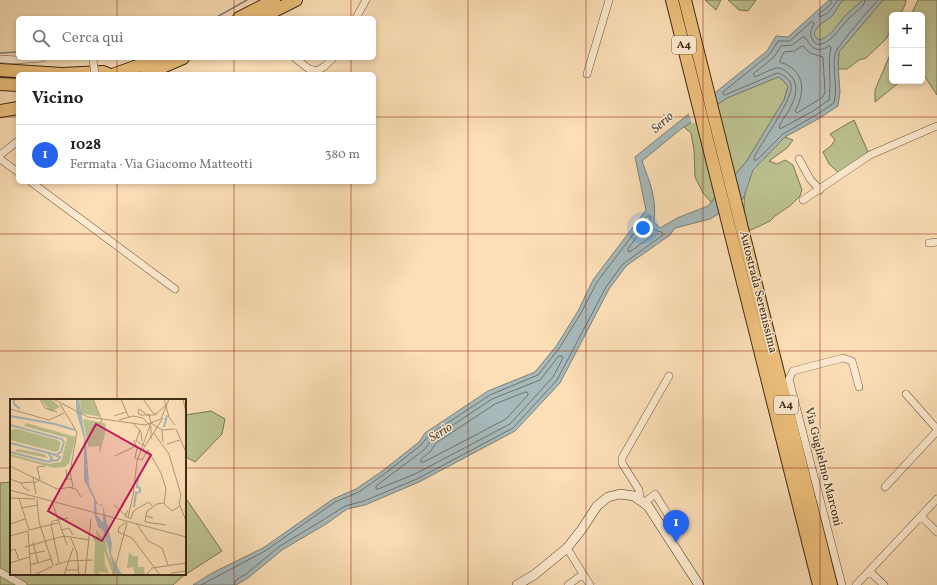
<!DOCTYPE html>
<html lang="it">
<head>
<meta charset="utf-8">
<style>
	:root { --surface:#fff; --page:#f2f2f2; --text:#202124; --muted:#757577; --line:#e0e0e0; --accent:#2563eb }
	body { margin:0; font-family:Vollkorn,serif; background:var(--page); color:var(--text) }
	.controls { position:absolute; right:12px; top:12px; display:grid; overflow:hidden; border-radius:6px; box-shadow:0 2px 6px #0003 }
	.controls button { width:36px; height:36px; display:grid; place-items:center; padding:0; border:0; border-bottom:1px solid var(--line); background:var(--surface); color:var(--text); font:20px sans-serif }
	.you { position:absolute; left:643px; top:228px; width:14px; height:14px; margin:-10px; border:3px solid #fff; border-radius:50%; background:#1a73e8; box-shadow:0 0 0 6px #1a73e833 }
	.badge { display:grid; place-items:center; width:26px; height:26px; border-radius:50%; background:var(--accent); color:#fff; font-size:13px; font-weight:700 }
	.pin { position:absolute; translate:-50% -33px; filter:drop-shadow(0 1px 2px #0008) }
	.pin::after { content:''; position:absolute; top:21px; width:14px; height:12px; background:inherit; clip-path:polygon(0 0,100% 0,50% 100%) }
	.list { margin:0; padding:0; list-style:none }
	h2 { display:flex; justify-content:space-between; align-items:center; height:52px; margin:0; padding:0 16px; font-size:17px }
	h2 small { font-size:13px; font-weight:400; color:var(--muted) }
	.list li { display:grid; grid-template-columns:26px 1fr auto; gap:12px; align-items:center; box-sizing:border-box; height:60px; padding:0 16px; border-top:1px solid var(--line) }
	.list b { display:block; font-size:15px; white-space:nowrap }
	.list p { margin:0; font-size:13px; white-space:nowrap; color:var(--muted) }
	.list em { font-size:13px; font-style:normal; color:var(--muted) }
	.icon { flex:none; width:22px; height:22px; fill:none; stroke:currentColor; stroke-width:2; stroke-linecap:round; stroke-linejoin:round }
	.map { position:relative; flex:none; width:937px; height:585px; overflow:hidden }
	.search { position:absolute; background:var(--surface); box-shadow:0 2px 6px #0003; left:16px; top:16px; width:360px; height:44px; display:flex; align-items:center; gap:10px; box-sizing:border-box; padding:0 14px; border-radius:6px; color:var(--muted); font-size:15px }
	.panel { position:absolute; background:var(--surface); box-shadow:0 2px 6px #0003; left:16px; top:72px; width:360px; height:112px; border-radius:6px }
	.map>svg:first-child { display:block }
	.green { fill:#bcc291; stroke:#7c7754 }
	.water { fill:#a6b9bb; stroke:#7c8179; fill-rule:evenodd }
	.pier { fill:#fcdfb7 }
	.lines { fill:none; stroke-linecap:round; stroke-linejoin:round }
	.shore { stroke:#727269; stroke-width:1 }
	.stream { stroke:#7c8179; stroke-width:1.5 }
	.street-casing { stroke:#6d593f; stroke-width:8 }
	.secondary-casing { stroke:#3d2c17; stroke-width:10 }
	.highway-casing { stroke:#3d2c17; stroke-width:14 }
	.street { stroke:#fdead0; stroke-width:7 }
	.secondary { stroke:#fdead0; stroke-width:9 }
	.highway { stroke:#eec07c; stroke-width:12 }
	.street-bridge-casing { stroke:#6d593f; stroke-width:8; stroke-linecap:butt }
	.street-bridge { stroke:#fdead0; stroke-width:7 }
	.grid { fill:none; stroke:#8f2418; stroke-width:1; stroke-opacity:0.55 }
	.labels { text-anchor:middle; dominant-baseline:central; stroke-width:3; stroke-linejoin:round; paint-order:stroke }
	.shield { fill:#fdead0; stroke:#77654e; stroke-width:1 }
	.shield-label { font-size:11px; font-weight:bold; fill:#3d2c17 }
	.street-label { font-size:12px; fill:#3d2c17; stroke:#fdead0 }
	.water-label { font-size:13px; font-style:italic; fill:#574f40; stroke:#fdead0 }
	.inset-river { fill:none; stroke:#a6b9bb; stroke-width:2 }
	.inset-road { fill:none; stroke:#b09777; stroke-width:1 }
	.view { fill:#c2185b; fill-opacity:0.15; stroke:#c2185b; stroke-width:2 }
	.inset-edge { fill:none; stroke:#3d2c17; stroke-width:2 }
</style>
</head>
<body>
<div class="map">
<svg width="937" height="585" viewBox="0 0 937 585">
	<rect width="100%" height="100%" fill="#fcdfb7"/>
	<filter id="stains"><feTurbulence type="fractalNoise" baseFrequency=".005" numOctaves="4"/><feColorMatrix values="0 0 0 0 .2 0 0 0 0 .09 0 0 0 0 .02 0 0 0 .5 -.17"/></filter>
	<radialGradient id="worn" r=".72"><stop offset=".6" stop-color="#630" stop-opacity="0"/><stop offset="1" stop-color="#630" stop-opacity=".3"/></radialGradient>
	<path class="green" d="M705 0H721L716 10Z
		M728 0H756L748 11 739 10Z
		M843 0H863C858 5 851 9 846 15 838 23 831 39 818 40L813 34C817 24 825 22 832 16 836 11 838 5 843 0Z
		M883 0H906L905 5 900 15H892V29L886 39 866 58 859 60 847 69H838L839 52Z
		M918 0H937V95L922 72V15H911Z
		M892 50V81H901L875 102V90Z
		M778 77 783 80 788 86 784 100 746 162 711 202 703 193 695 177 694 150 691 133 684 127 727 98Z
		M854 120 868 152 839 173 829 164 823 152 831 146 835 140 830 134Z
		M785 137 793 140 787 148 769 161 777 164 785 160 793 165 802 190 800 196 791 205 775 216 770 221 751 230 747 228C742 209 743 187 753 170 757 162 777 144 785 137Z
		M211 411 225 419 222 434 195 462 186 457 185 458V415Z
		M11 482V574H185V497L222 551 183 576 173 585H0V483Z"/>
	<path class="water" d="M829 0H843C838 5 836 11 832 16 825 22 817 24 814 34L818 40C831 38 838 23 846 15 851 9 858 5 863 0H883L839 52 838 64 840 92 838 106 818 119 785 137 753 170 743 199 710 219 675 228 670 235 626 266 609 289 560 383 515 431 419 482 365 505 347 509 326 524 282 550 248 578 236 585H193L212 573 263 548 333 499 356 489 381 472 419 442 425 433 488 391 535 372 557 345 578 311 593 280 646 210 635 157 767 51 776 36 788 37ZM778 77 783 80 788 87 784 100 746 162 708 206 677 218 660 228 654 222C657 199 650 183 642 161L681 129 727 98Z"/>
	<path class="pier" d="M712 92 716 108 692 124 688 111Z"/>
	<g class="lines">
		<path class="shore" d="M831 0V4L819 14 820 17 828 13 838 0
			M865 0C865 7 854 13 849 18 841 26 829 47 816 44 809 36 809 32 814 24L813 22H811L790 41H778L770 54 723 92V94L725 95 777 73C783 74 790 79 791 85 795 95 763 141 757 152L754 158V160H757L783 134 816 115 834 103C838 87 832 70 835 54 836 47 871 8 878 0
			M803 37H805C811 47 816 54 829 46L831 47C827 65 832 82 829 100L813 111 780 129 779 126C788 111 805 90 790 75 786 71 781 67 776 68 769 70 762 74 755 77L753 74 774 57 781 46 792 45Z
			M803 46 810 53 823 57 825 92 823 97 797 113 795 111C806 91 805 70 780 62V60L784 52 794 51Z
			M644 228H647L652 234V236L631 251 629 252 628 249Z
			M559 356H562L563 358 553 377 510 424 415 474 378 489H376V486L425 449 432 439 492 399 540 380Z
			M526 392 528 393V395L506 419 424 462H421V459L430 452 436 443 495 404Z
			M201 585 265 551 335 502 359 492 383 475 421 445 429 435 490 395 538 375 560 347 581 313 597 282 647 216H650C650 225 652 231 662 232L663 235 623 264 606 287 557 380 513 428 417 479 364 501 345 506 323 520 280 546 246 574 236 580 234 585"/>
		<path class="stream" d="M215 18 247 0
			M0 53 18 52
			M108 58 112 59 117 58"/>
		<defs>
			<path id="street" d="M356 18 366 0
				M295 58 309 69 317 71 325 66 333 58
				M0 59 17 60 42 58
				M587 74 609 0
				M0 155 18 141
				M0 159 18 172
				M799 159 810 179 820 190
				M31 182 175 289
				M803 200 870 155 937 126
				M929 243 937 242
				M906 394 937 429
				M885 487 937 431
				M640 499 639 490 622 463V458L669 376
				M644 503 655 494 677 529 667 535
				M921 516 937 532
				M567 548 583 574 568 585
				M869 571 884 585
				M0 572 23 585
				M583 574 590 585
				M842 585 789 379 793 371 843 358 852 361 859 387
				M856 585 937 499"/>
			<path id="secondary" d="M517 585 534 575 567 548 582 529 597 506 608 497 620 494 634 496 648 506 699 585"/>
			<path id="highway" d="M672 0 819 585
				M685 0 831 585
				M239 18 274 0
				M260 18 296 0
				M0 70 62 74 103 72 108 74
				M115 74 160 58
				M146 74 183 58
				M0 84 18 85
				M0 111 18 108"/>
		</defs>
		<use href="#street" class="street-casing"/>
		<use href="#secondary" class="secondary-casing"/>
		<use href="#highway" class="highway-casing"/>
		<use href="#street" class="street"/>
		<use href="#secondary" class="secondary"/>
		<use href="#highway" class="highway"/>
		<defs>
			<path id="street-bridge" d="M93 60 95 74"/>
		</defs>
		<use href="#street-bridge" class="street-bridge-casing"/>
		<use href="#street-bridge" class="street-bridge"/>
	</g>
	<path class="grid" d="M117 0V18M234 0V18M351 0V18M468 0V585M586 0V585M703 0V585M820 0V585M117 58V74M234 58V74M351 58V74M0 117H18M374 117H937M117 182V400M234 182V585M351 182V585M0 234H937M0 351H937M0 468H11M185 468H937M117 574V585"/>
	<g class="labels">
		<g class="shield">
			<rect x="672" y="36" width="24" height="18" rx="3"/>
			<rect x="774" y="396" width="24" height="18" rx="3"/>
		</g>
		<g class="shield-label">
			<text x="684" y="45">A4</text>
			<text x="786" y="405">A4</text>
		</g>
		<g class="street-label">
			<text transform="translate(758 292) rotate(76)">Autostrada Serenissima</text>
			<text transform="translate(823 467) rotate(76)">Via Guglielmo Marconi</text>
		</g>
		<g class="water-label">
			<text transform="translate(663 123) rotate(-42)">Serio</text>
			<text transform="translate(441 433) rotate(-32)">Serio</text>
		</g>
	</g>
	<g transform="translate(10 399)">
		<rect width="176" height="176" fill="#fcdfb7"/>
		<path d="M30 0H41L50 8 41 13ZM70 0H83L90 18 71 14ZM73 20 95 24 96 30 90 55 89 47 78 48ZM16 24 66 38 59 64 55 68 44 69 0 57V55L38 65 51 63 57 39 14 27ZM7 30 48 41 51 44 49 51 46 53 0 41V31ZM9 50 34 55 38 59 4 52ZM91 130 96 140 97 153 107 176H103L94 151 95 165 99 174 90 173 88 174 91 176H86L84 173 85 143 82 139 87 137 86 131 95 142ZM119 153 123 157H128V168H134L135 176H125L123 168 117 169Z" fill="#bcc291"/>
		<path d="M66 0H69L76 43 79 86 88 105 93 106 102 145 101 155 112 176H107L103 168 95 137 93 131 88 128 84 114V100L74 81V39L66 12ZM86 105 93 107V124L87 116Z" fill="#a6b9bb" fill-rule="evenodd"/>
		<path class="inset-river" d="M4 0V5L10 10M0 17 45 25 65 31M0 26 52 40 54 43 51 53 47 55M154 28 157 16M0 44 47 56M0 53 39 63 42 59 38 54M40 54 50 58 48 61 41 62M124 108 126 94 130 93V89L127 88 128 78"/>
		<path class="inset-road" d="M30 0 35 9 47 13M43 0 78 18 135 26 151 20 159 0M111 0 119 19M133 0 143 14 147 15M154 0 159 18 165 26M173 0 176 13M0 10 39 21 54 14M139 15 141 24 152 31 153 43M131 16H145L156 6M131 16 128 14 129 10 139 17M104 17 116 13M109 21 123 17 133 19 141 28V40M123 24 131 33 132 42M166 30 176 53M81 31 92 22 83 0M130 31 126 42 135 47M152 31 165 30M143 33 159 55 171 96M124 41 127 49 125 59 132 61 138 51 151 74 156 90 154 105M157 45 170 41M132 52 153 19M105 57 126 47M0 67 47 90 63 88 60 73 67 33 50 5M56 70 57 80H61M23 78 26 95M0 80 11 84 14 89 20 92M11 84 23 83M23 85 30 81 27 68 35 67M61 89 66 90 71 98M0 91 176 138M171 96 169 104 176 122M0 99 25 100M9 99 19 131M27 100 29 123 43 166M42 103 57 146M104 106 115 116M11 109 28 106M118 111 115 117 121 120 123 113 128 109 139 103 142 107M136 117 135 123 156 126M118 118 123 97 127 62 141 24M143 119 136 117 137 112 147 105 153 104 162 112 170 107M117 123 109 128 108 133 122 139 150 176M0 125 15 120M41 125 43 122 58 119M127 125 138 142 152 149 158 166M41 126 49 164M19 131 48 124M51 131 59 129 63 136M18 132 21 176M0 137 18 132M54 137 80 141M61 139 67 154 69 176M23 143 28 164M15 148 54 137M0 152 5 150 9 161M19 155 35 152M0 164 19 158M20 166 41 160M45 166 58 162 83 161M55 171H69M161 174 176 172M24 176 43 167M54 176 63 149M75 176 81 120M103 176 117 124M136 176 142 169 176 164"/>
		<path class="view" d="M86 25 141 56 92 142 38 112Z"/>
		<rect width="176" height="176" class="inset-edge"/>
	</g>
	<rect width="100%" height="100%" filter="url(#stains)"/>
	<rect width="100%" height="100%" fill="url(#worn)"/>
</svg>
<div class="controls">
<button>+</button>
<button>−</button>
</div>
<div class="you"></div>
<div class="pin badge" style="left:676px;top:543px">1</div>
<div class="search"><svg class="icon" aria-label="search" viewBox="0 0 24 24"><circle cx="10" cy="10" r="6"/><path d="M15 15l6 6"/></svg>Cerca qui</div>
<section class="panel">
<h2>Vicino<small></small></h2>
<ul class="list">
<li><span class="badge">1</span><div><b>1028</b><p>Fermata · Via Giacomo Matteotti</p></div><em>380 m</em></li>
</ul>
</section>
</div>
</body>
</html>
